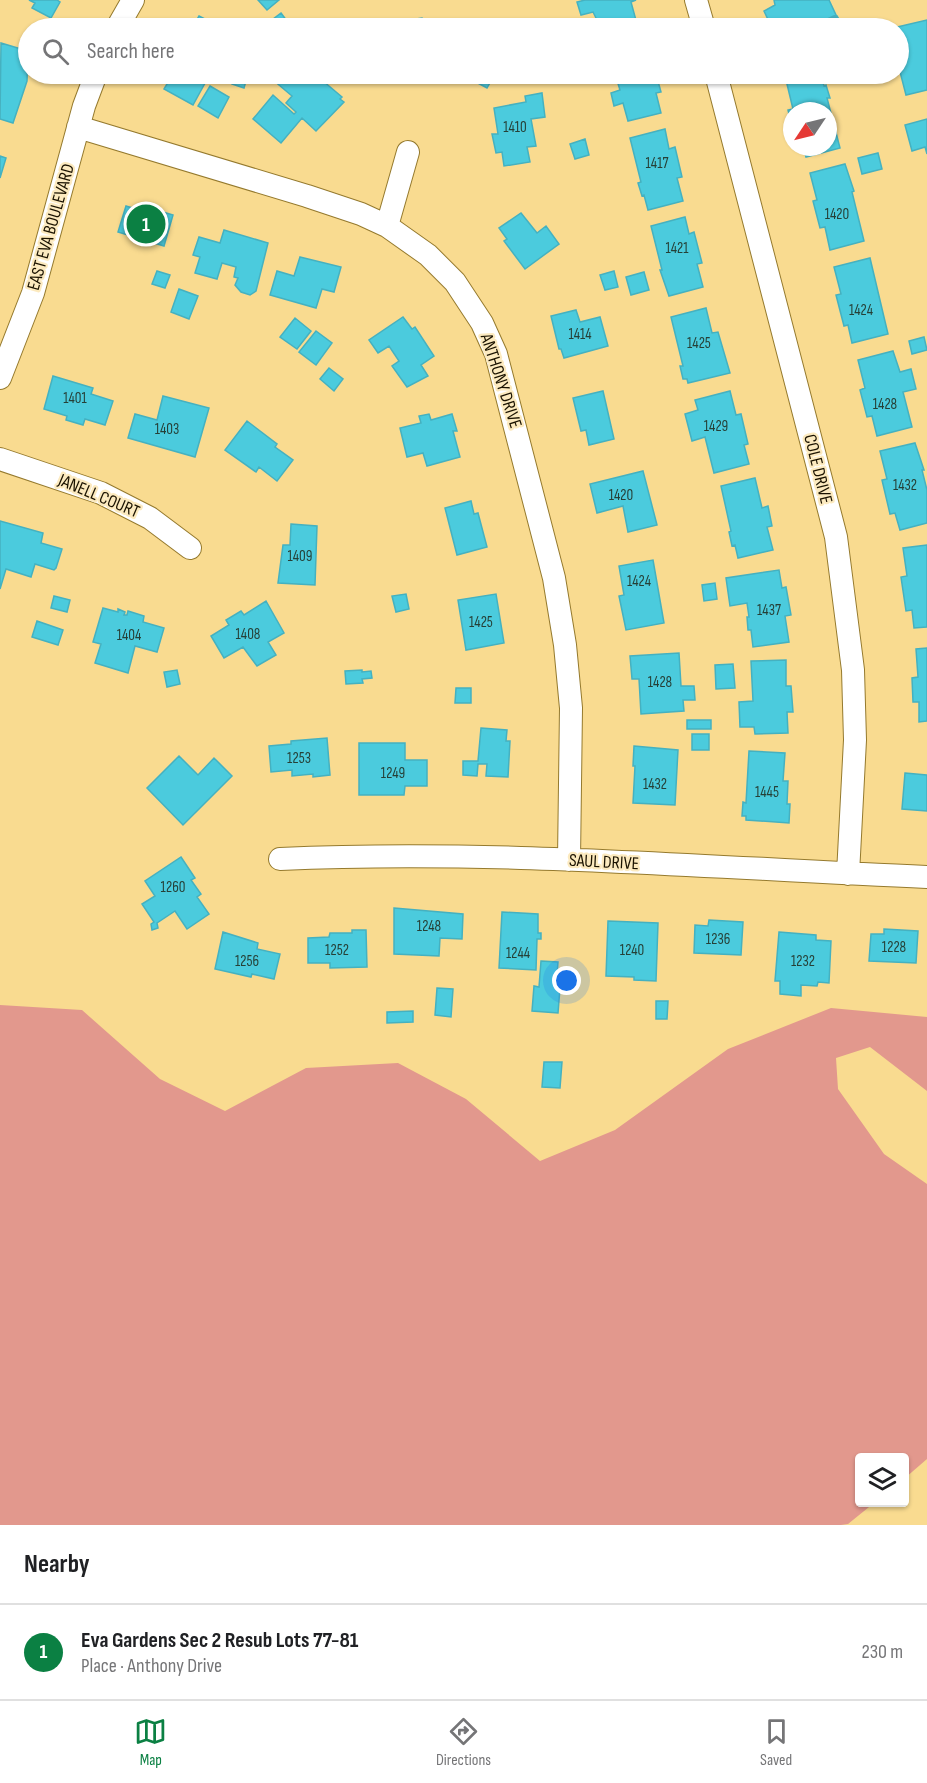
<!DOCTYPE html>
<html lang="en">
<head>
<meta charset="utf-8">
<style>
	:root { --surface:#fff; --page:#f2f2f2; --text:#202124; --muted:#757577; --line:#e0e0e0; --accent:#0b8043 }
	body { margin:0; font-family:"Sofia Sans Condensed",sans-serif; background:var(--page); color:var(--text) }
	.controls { position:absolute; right:18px; bottom:18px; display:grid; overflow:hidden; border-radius:6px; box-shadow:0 2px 4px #0004 }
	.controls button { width:54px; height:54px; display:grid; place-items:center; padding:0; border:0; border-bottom:2px solid var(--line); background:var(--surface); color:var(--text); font:30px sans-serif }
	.compass { position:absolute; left:783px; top:102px; width:54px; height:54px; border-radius:50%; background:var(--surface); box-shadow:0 2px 4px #0004; rotate:235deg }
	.you { position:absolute; left:567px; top:981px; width:21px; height:21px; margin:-15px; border:4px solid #fff; border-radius:50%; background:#1a73e8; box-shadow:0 0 0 9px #1a73e833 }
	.badge { display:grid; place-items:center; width:39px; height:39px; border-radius:50%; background:var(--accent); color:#fff; font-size:20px; font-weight:700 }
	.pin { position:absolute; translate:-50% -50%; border:3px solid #fff; box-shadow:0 2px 6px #0006 }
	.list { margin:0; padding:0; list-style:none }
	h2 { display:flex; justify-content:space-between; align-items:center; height:78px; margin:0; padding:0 24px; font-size:26px }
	h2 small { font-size:20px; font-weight:400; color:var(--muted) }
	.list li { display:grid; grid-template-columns:39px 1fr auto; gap:18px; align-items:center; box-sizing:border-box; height:96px; padding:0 24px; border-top:2px solid var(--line) }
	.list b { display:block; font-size:22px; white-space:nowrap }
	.list p { margin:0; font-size:20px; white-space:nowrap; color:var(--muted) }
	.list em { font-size:20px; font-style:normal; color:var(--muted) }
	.icon { flex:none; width:33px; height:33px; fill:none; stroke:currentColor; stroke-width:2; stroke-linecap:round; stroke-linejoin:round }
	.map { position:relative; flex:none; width:927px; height:1525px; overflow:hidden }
	.search { position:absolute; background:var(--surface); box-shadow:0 2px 4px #0004; left:18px; right:18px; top:18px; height:66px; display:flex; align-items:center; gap:15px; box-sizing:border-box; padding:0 21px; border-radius:33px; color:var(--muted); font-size:22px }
	.sheet { height:174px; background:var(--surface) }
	nav { display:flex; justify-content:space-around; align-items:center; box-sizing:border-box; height:84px; border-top:2px solid var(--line); background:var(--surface); font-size:16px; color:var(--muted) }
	nav a { display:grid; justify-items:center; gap:3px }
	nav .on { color:var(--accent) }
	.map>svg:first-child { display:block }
	.green { fill:#e2988d }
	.building { fill:#4bcbdd; stroke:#45b1c0; stroke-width:1.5 }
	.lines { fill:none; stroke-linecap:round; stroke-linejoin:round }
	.minor-casing { stroke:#957a2e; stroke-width:24 }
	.minor { stroke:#fff; stroke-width:22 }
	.labels { text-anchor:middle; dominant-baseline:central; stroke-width:4.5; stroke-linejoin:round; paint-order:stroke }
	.number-label { font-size:15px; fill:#264037 }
	.street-label { font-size:18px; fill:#1a1200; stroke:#fceabf }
</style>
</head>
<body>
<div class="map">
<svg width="927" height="1525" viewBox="0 0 927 1525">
	<rect width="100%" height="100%" fill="#f9db90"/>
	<path class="green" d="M0 1005 82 1010 160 1079 225 1111 306 1068 398 1063 466 1099 540 1161 615 1130 728 1049 831 1008 927 1017V1091L870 1047 836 1058 838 1089 884 1154 927 1184V1459L905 1478 904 1458H860V1502L874 1503 848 1524 841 1525H0Z"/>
	<path class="building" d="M29 0H57L60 2 51 18 32 8 35 3Z
		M258 0H279L267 10Z
		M585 0H636L631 2 637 24 622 28H601L593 12 581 15 577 2Z
		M774 0H829L836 15 808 28H772L764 11 775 5Z
		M281 13 290 25 284 28H272L268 23Z
		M199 16 222 28H192Z
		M837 16 844 28H812Z
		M422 18 424 28H357Z
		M927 20V90L906 95 898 64V28H893Z
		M315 21 323 28H307Z
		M1 43 28 51 27 81 13 123 0 119Z
		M173 74H210L193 105 164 89Z
		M235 74H248L244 88 232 84Z
		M266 74H317L316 75 342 97 340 99 344 102 316 131 302 118 281 143 253 119 273 95 294 114 296 112 286 103 292 96Z
		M461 74H495L487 88Z
		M615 74H656L661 92 656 93 661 113 628 121 623 103 614 106 611 93 620 90Z
		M812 74H821L824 86 826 85 830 98H827L840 148 806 157 803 147H828V111H792V125L788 110 793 109 786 80Z
		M210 86 229 97 218 118 198 106Z
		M542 93 545 117 531 119 536 146 527 147 530 162 504 166 502 152 496 153 492 134H498L494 108 526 102 525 96Z
		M927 119V154L925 147 912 151 905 125Z
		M665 129 669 149 675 147 682 177 677 178 683 201 648 210 644 195 642 196 638 183 641 182 630 138Z
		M585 139 589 155 575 159 570 144Z
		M878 153 882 169 862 174 858 158Z
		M0 156 6 158 0 178Z
		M845 164 854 191 852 192 864 241 830 250 825 227 820 228 813 201 817 200 810 173Z
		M140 205 173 215 164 246 118 232 126 206 139 210Z
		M521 213 537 233 546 226 559 244 525 269 504 241 507 239 499 228Z
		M685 217 689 234 694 232 702 263 697 264 703 287 669 296 660 270H662L651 226Z
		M224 230 268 243 256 291 250 295 241 292 235 285 238 278 234 277 236 267 222 263 217 279 195 273 200 257 193 255 199 237 220 243Z
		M300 257 341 267 334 292 322 289 316 308 270 295 277 271 294 276Z
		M870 258 888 334 852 343 848 325 844 326 836 295 841 294 834 267Z
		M157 271 170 275 165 288 152 284Z
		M614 271 618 287 605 290 600 275Z
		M644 272 649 290 631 295 626 277Z
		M179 289 198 296 189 319 171 312Z
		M706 308 712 333 718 332 730 373 688 383 687 379H683L680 366H683L671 317Z
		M576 310 580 322 600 317 608 346 564 358 561 349H559L551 316Z
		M403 317 412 329 415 327 434 356 421 365 428 376 407 387 392 366 399 361 389 346 378 353 369 340Z
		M295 318 311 331 297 349 280 337Z
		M316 331 332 343 316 365 299 352Z
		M924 337 927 350 912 354 909 341Z
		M893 351 900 372 911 369 916 389 903 392 912 427 877 436 872 416 867 417 860 390 865 388 858 360Z
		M329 368 343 379 334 391 320 379Z
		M53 376 93 388 91 394 113 401 105 425 85 419 83 425 66 420 67 416 44 409Z
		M603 391 614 439 589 445 586 430 581 431 573 398Z
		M730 391 736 415 741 414 748 444 744 445 749 464 714 473 705 437 692 441 685 414 698 410 695 400Z
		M163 396 209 408 195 457 128 438 135 414 157 420Z
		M429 414 431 420 452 414 457 431H453L460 457 427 466 423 453 407 457 400 428 421 423 419 416Z
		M247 421 277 444 275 447 293 460 277 481 259 467 256 472 225 450Z
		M915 443 924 470H922L927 490V523L900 530 895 513 890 514 882 480 887 479 880 451Z
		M643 471 657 525 628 532 623 506 597 513 590 484Z
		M755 478 762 508 768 506 772 526 767 527 773 550 738 558 735 545 732 546 729 532 731 531 721 486Z
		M471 501 474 514 478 513 487 547 457 555 445 508Z
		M0 521 43 533 41 543 62 549 56 568 54 570 35 564 31 577 6 569 0 589Z
		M291 524 317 526 315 585 278 583 283 545H290Z
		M927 545V627L914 628 912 610 906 611 901 577 907 576 903 548Z
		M653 560 664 623 626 630 619 596 624 595 619 566Z
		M779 570 782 588 786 587 791 615 785 616 789 642 753 647 751 630H748L747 617H749L747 603 730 606 726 578Z
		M715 583 717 599 704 601 702 585Z
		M406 594 409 609 396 612 392 596Z
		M496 594 504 643 466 650 458 600Z
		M54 596 70 600 67 612 51 608Z
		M266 601 284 633 268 642 276 655 257 666 243 647 224 658 211 636 229 625 226 620 241 611 244 615Z
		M103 608 118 612V609L125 612 124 615H127L128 611 144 616 143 622 164 628 157 652 135 646 128 673 95 663 101 644 93 642Z
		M37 621 63 630 58 645 32 637Z
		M927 648V721L919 722V702H913L912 678 918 677 916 649Z
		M679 653 681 686H694L695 700H683L684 711 641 714 639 679H632L630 656Z
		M786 660V686H791L793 712H787L788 733 755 734 754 727H740L739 702 753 701 751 661Z
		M733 664 735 688 716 689 715 665Z
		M177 670 180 684 167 687 164 672Z
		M362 670V672L371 671 372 678 362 679 363 683 346 684 345 671Z
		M456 688H471V703H455Z
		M687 720H711V729H687Z
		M481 728 507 730 506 741H510L508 777 486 776 487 764H478L477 776 463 775V761H478Z
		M692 734H709V750H692Z
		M327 738 330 775 313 777V774L292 776V770L271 772 269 746 291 744V741Z
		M359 743H405V760H427V786H405L404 795H359Z
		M634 746 678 750 675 805 633 803 635 766H633Z
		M749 751 785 753 783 781H788L787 804H790L789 823 746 820V816H742L743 802 746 803Z
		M179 756 198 775 214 758 232 776 183 825 147 788Z
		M905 773 927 775V811L902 809Z
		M181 857 195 878 191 880 201 894 197 897 209 914 187 929 175 911 157 923 158 928 152 930 151 924 154 922 142 904 155 896 145 881Z
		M394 908 463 914 462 939 440 938 439 956 394 954Z
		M502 912 538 914V933H541V939H537L536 970 499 968Z
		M709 920 743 922 741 955 694 953 695 925 708 926Z
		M608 921 658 923 656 981 634 980V977L606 976Z
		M884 929 918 931 916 963 869 961 871 934H884Z
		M352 930H366L367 967 330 968V963H308V938L329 937 330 933H352Z
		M223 932 258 943 257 949 280 954 274 979 252 974 251 977 215 969Z
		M779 932 816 935V940L831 941 829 983 818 982 817 986 801 985V996L780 994V981H775Z
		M541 961 558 962 556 988H560L558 1013 532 1011 534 986 539 987Z
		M437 988 453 989 451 1017 435 1015Z
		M656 1001H668L667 1019H656Z
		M413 1011V1022L387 1023V1012Z
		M544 1062H562L560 1088 542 1087Z"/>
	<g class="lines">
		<defs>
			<path id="minor" d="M696 0 704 28
				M117 28 133 0
				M716 74 836 537 853 670 855 740 848 874
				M78 127 307 196 361 214 387 226 428 255 455 282 482 323 496 354 554 578 565 645 571 708 569 860
				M387 226 408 152
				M0 378 33 293 84 106 96 74
				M0 459 101 493 150 518 190 548
				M280 859C495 849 712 868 927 877"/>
		</defs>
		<use href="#minor" class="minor-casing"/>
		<use href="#minor" class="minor"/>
	</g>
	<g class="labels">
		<g class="number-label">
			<text x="515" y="127">1410</text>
			<text x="657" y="163">1417</text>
			<text x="837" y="214">1420</text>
			<text x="677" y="248">1421</text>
			<text x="861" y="310">1424</text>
			<text x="580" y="334">1414</text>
			<text x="699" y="343">1425</text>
			<text x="75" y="398">1401</text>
			<text x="885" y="404">1428</text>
			<text x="716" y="426">1429</text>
			<text x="167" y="429">1403</text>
			<text x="905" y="485">1432</text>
			<text x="621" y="495">1420</text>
			<text x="300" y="556">1409</text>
			<text x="639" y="581">1424</text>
			<text x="769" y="610">1437</text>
			<text x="481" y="622">1425</text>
			<text x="248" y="634">1408</text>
			<text x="129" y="635">1404</text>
			<text x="660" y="682">1428</text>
			<text x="299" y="758">1253</text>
			<text x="393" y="773">1249</text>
			<text x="655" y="784">1432</text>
			<text x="767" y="792">1445</text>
			<text x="173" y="887">1260</text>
			<text x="429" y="926">1248</text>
			<text x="718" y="939">1236</text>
			<text x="894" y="947">1228</text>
			<text x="337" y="950">1252</text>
			<text x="632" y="950">1240</text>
			<text x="518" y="953">1244</text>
			<text x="247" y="961">1256</text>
			<text x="803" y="961">1232</text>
		</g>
		<g class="street-label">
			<text transform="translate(51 227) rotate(-74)">EAST EVA BOULEVARD</text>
			<text transform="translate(501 381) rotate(72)">ANTHONY DRIVE</text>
			<text transform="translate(818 469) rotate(76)">COLE DRIVE</text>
			<text transform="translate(99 496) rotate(23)">JANELL COURT</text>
			<text transform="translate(604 862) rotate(3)">SAUL DRIVE</text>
		</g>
	</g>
</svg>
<div class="controls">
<button><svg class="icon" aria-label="layers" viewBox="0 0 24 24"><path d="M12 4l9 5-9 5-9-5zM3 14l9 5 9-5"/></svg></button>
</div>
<svg class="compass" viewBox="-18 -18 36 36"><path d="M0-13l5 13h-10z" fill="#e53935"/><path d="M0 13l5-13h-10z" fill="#757577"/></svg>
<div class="you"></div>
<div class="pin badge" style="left:146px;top:224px">1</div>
<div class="search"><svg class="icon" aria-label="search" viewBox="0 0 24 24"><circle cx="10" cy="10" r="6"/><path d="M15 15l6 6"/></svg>Search here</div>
</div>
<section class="sheet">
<h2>Nearby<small></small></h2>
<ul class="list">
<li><span class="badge">1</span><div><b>Eva Gardens Sec 2 Resub Lots 77-81</b><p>Place · Anthony Drive</p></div><em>230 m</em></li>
</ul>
</section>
<nav>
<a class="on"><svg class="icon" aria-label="map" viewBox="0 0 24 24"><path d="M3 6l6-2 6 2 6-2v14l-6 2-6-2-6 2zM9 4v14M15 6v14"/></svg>Map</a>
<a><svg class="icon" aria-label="directions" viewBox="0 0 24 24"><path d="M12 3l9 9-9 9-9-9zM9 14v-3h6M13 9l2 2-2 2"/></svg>Directions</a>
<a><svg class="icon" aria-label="saved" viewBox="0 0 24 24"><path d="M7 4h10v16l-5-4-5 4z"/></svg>Saved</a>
</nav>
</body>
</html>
